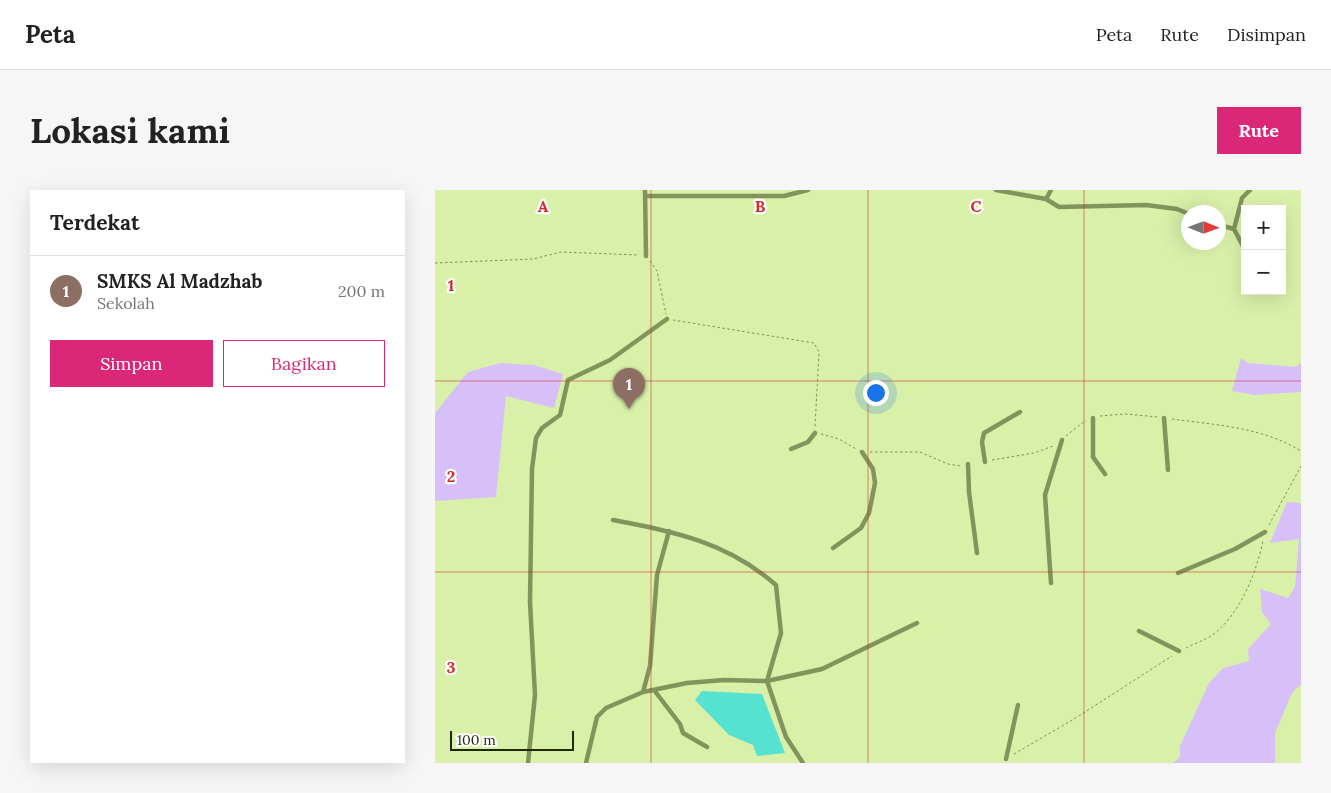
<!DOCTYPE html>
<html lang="id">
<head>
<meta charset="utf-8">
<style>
	:root { --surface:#fff; --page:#f6f6f6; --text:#222; --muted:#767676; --line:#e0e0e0; --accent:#db2777 }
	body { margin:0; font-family:Lora,serif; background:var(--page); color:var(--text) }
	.controls { position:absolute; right:15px; top:15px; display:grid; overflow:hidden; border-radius:0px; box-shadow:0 5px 20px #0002 }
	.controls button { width:45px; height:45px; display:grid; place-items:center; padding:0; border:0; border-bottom:1px solid var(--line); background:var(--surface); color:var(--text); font:25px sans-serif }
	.compass { position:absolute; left:746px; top:15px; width:45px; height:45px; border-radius:50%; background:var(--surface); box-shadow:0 5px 20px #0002; rotate:91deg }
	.scale { position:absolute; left:15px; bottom:12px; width:124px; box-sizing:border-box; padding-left:5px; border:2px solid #1f280b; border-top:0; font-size:14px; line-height:18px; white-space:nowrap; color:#1f280b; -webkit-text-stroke:4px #fff; paint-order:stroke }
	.you { position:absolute; left:440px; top:202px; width:18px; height:18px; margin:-12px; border:4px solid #fff; border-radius:50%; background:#1a73e8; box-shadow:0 0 0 8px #1a73e833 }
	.badge { display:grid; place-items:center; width:32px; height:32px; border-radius:50%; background:var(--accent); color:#fff; font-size:16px; font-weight:700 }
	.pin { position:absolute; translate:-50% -41px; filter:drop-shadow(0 1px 2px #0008) }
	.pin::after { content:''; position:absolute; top:26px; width:18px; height:15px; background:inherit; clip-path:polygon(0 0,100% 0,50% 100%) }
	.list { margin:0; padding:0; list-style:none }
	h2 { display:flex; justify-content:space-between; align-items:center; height:65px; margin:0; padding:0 20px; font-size:21px }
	h2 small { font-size:16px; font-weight:400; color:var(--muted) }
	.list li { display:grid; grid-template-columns:32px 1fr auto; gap:15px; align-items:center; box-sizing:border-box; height:70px; padding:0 20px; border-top:1px solid var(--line) }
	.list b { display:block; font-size:19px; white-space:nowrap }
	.list p { margin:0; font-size:16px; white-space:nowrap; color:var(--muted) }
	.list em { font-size:16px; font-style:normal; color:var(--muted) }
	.actions { display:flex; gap:10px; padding:15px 20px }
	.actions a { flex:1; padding:11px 0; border:1px solid var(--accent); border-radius:0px; text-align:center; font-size:18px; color:var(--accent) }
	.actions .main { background:var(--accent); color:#fff }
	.map { position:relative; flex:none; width:866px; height:573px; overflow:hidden; border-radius:0px }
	header { display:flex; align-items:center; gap:30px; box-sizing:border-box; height:70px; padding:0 25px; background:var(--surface); border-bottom:1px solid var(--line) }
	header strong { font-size:24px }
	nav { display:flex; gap:28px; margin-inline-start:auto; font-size:18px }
	.intro { display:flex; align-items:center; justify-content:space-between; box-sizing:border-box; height:120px; padding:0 30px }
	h1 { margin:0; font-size:35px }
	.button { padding:12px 22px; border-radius:0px; background:var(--accent); color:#fff; font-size:18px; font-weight:700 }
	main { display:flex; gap:30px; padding:0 30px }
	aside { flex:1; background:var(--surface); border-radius:0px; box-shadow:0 5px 20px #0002 }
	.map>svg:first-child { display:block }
	.green { fill:#d7c0fa }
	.water { fill:#56e2d0 }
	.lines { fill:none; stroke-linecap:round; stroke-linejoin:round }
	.path { stroke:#7e8f5c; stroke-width:1; stroke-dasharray:2.5 2.5; stroke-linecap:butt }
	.lane { stroke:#82945b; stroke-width:4.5 }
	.grid { fill:none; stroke:#d62828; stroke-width:1; stroke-opacity:0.55 }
	.grid-label { font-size:16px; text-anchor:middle; font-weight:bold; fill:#d62828; stroke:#fff; stroke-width:4.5; stroke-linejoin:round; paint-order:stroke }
</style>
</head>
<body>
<header>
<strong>Peta</strong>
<nav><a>Peta</a><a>Rute</a><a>Disimpan</a></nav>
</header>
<div class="intro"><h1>Lokasi kami</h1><a class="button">Rute</a></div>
<main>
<aside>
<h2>Terdekat<small></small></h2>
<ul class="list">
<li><span class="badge" style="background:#8d6e63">1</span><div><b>SMKS Al Madzhab</b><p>Sekolah</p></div><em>200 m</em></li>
</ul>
<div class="actions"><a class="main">Simpan</a><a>Bagikan</a></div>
</aside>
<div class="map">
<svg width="866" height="573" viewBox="0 0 866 573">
	<rect width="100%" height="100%" fill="#d9f0a9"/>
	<path class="green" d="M806 168 813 173 861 177 866 173V202L820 205 797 201Z
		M65 173 98 175 128 184 119 218 71 206 61 307 0 311V223L33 182Z
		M852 312 866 313V494L857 503 840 543V573H738L745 567V556L774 493 788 478 814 471 813 459 836 434 827 422 825 399 853 408 860 397 864 349 835 353Z"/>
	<path class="water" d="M267 501 327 504 350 563 322 566 318 555 294 545 260 510Z"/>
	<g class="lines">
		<path class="path" d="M215 71 222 81 231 124
			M0 73 98 69 126 62 204 65
			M238 130 379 153 384 162 380 237
			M665 226 690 224 723 227
			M737 229C781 235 827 237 866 261
			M386 244 404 249 421 259
			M631 246 651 230
			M435 262H485L513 274 526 276
			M557 270 599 263 618 256
			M834 335 866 276
			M751 458C760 453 771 450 779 444 806 422 821 383 828 351
			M579 564 639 529 737 466"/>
		<path class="lane" d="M210 0 211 66
			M561 0 611 9 624 17 711 15 742 19 754 24
			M211 6H349L373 0
			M611 9 616 0
			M784 35 799 39 810 60
			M799 39 807 8 815 0
			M658 228V267L670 284
			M729 228 733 280
			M356 259 373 252 380 243
			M550 272 547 252 549 243 585 222
			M533 274 534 302 542 363
			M178 330C240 342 292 352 341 395L346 443 332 491 387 479 482 433
			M398 358 426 338 434 323 440 293 438 279 427 262
			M743 383 800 359 830 342
			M616 393 610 305 627 250
			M704 441 744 461
			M219 500 245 534 248 543 272 557
			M208 502 215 476 222 385 234 341
			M571 569 583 515
			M93 573 100 505 95 412 97 279 101 248 107 238 125 225 133 190 175 170 232 129
			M151 573 162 527 171 518 208 502 252 493 289 490 332 491 351 547 368 573"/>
	</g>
	<path class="grid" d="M216 0V573M433 0V573M649 0V573M0 191H866M0 382H866"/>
	<g class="grid-label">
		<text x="108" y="22">A</text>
		<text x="325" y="22">B</text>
		<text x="541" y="22">C</text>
		<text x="16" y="101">1</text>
		<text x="16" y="292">2</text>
		<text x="16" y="483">3</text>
	</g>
</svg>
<div class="controls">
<button>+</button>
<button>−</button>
</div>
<svg class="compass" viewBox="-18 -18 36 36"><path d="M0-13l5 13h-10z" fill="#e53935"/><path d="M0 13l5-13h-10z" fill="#767676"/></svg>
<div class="scale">100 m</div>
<div class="you"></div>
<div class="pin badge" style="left:194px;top:219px;background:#8d6e63">1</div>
</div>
</main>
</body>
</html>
